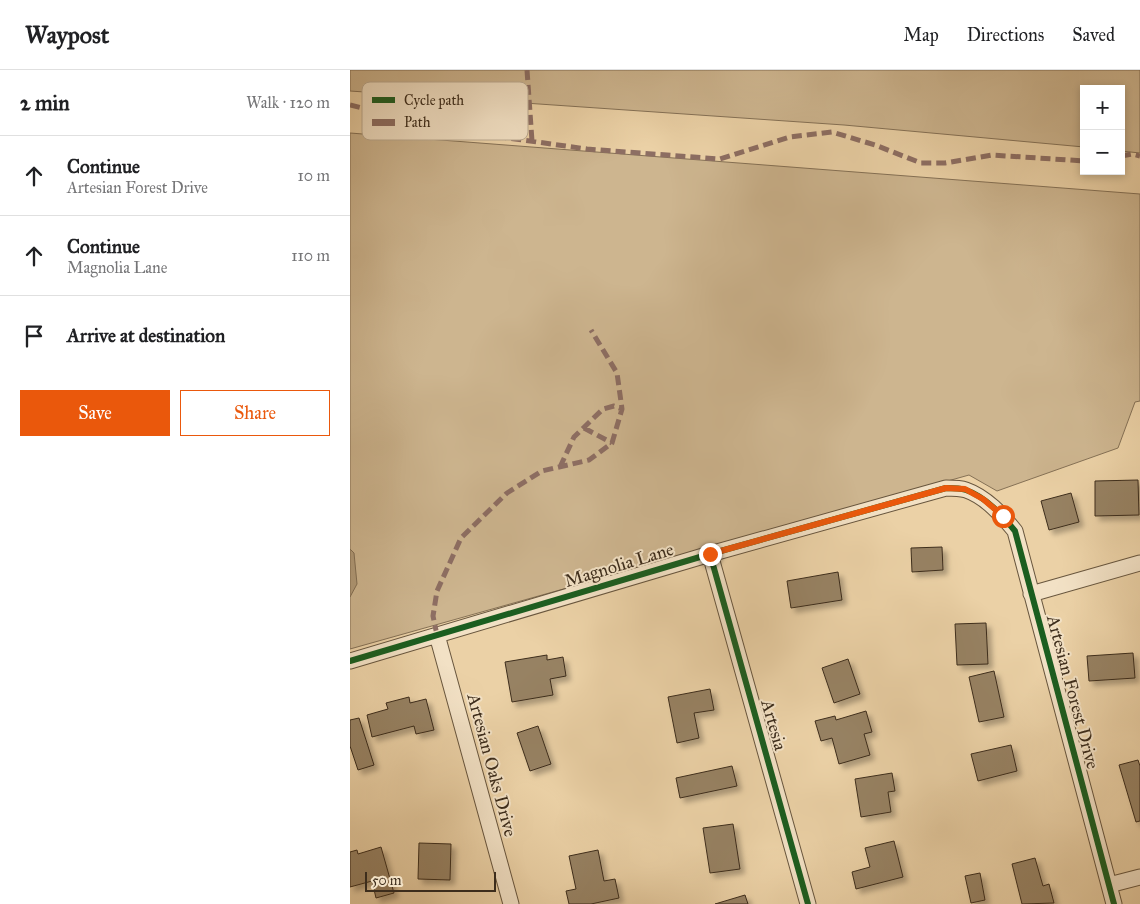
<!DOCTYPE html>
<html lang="en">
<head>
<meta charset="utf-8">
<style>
	:root { --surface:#fff; --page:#f2f2f2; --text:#202124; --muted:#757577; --line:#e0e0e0; --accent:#ea580c }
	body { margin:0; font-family:"IM FELL Great Primer",serif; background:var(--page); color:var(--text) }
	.controls { position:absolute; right:15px; top:15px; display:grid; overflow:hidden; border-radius:0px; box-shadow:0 2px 8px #0003 }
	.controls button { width:45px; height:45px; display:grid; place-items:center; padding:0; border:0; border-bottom:1px solid var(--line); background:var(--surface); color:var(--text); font:25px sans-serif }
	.scale { position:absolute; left:15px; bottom:12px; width:131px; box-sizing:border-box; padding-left:5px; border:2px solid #3d2d1c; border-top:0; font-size:14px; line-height:18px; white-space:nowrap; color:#3d2d1c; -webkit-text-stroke:4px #f2e1c5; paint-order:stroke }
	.stop { position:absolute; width:15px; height:15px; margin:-11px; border:4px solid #ea580c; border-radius:50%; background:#fff }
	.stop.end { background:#ea580c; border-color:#fff; box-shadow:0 1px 5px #0008 }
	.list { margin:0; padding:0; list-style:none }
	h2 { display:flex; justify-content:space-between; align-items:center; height:65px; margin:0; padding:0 20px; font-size:21px }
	h2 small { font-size:16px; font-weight:400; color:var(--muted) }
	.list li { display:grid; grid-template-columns:32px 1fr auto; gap:15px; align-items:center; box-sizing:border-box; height:80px; padding:0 20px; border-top:1px solid var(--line) }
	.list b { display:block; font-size:19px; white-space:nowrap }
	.list p { margin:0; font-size:16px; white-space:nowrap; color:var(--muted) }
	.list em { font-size:16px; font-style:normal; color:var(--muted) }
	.actions { display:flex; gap:10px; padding:15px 20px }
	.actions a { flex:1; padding:11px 0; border:1px solid var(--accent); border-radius:0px; text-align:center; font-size:18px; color:var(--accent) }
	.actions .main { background:var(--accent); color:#fff }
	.icon { flex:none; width:28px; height:28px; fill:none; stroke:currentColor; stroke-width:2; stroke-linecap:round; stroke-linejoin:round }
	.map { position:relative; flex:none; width:790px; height:834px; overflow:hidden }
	header { display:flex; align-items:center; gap:30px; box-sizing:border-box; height:70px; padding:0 25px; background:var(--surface); border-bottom:1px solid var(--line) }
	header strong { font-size:24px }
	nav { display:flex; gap:28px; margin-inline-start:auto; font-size:18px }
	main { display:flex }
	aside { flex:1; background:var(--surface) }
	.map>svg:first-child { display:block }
	.green { fill:#cdb58f; stroke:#857156 }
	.water { fill:#b09977; stroke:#826e53 }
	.building { fill:#978264; stroke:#3d2d1c; filter:url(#shadow) }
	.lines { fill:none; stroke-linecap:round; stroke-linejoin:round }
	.street-casing { stroke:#68563e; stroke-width:17 }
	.street { stroke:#f2e1c5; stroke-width:15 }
	.quiet { stroke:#8d6e63; stroke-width:5; stroke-dasharray:10 5; stroke-linecap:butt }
	.cycleway-casing { stroke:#f2e1c5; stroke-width:9 }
	.cycleway { stroke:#1b5e20; stroke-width:6 }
	.route { stroke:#ea580c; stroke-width:6 }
	.labels { text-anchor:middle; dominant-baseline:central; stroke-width:4; stroke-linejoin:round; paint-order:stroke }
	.street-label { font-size:18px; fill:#3d2d1c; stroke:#f2e1c5 }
	.key { fill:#f2e1c5; stroke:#bcab92; stroke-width:1 }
	.key-label { font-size:14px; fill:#3d2d1c }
</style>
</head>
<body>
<header>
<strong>Waypost</strong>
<nav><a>Map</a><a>Directions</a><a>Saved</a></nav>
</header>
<main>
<aside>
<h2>2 min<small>Walk · 120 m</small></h2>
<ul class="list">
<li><svg class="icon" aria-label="ahead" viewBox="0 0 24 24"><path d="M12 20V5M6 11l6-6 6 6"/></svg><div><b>Continue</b><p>Artesian Forest Drive</p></div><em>10 m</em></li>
<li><svg class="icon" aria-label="ahead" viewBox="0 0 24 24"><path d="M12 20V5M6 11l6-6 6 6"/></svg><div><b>Continue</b><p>Magnolia Lane</p></div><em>110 m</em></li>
<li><svg class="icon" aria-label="arrive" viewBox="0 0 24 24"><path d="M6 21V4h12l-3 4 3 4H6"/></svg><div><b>Arrive at destination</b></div></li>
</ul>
<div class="actions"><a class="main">Save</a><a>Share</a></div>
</aside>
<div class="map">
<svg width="790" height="834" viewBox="0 0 790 834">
	<defs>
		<filter id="shadow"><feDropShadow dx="4.5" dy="4.5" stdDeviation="2.5" flood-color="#0004"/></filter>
	</defs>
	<rect width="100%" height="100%" fill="#ebd1a6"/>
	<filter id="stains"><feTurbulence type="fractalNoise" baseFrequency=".004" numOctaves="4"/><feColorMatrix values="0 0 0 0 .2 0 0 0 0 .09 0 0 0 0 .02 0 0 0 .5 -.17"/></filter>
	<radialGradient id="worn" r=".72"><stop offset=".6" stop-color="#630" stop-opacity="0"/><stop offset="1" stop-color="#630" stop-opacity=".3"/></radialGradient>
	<path class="green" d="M0 0H790V83L771 81V19H734V77L494 55 0 21Z
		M0 63 790 124V331L785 332 768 378 647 421 619 405 0 579Z"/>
	<path class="water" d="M0 479 4 483 7 514 0 527Z"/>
	<path class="building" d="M788 410 789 445 745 446V411Z
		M721 423 729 452 699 460 691 431Z
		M592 477 593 500 562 502 561 478Z
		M488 502 492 530 441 538 437 511Z
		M636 553 638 594 607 595 605 554Z
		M783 583 785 608 739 611 737 586Z
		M197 585V590L213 587 216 606 200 609 203 625 162 632 155 592Z
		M498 589 510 624 484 633 472 598Z
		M644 601 654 647 629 652 619 607Z
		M360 619 364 640 344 643 349 668 327 673 318 627Z
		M59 627 60 633 76 629 84 660 66 664 64 656 22 667 17 645 38 639 36 633Z
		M516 641 522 662 514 664 520 685 489 694 482 668 471 671 465 651 485 646 486 650Z
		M9 648 24 695 8 700 0 676V650Z
		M188 656 201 694 180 701 167 663Z
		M661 675 667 701 628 711 621 684Z
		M788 690 790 696V751L786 752 769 695Z
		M382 696 387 716 330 728 326 708Z
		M542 703 545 721 538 722 541 742 511 747 505 709Z
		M383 754 390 799 360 803 353 758Z
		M544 771 553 807 506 819 502 802 520 797 515 778Z
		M69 773 101 774 100 810 68 809Z
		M31 777 44 823 26 828 22 811 0 817V782L7 780 8 784Z
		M248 780 254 811 265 809 269 828 241 834H219L216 821 226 819 219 786Z
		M685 788 693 816 699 814 704 833 672 834 662 794Z
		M630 803 635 830 621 833 615 806Z
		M395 825 398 834H365Z"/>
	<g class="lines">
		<defs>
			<path id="street" d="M360 484 458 834
				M681 524 790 493
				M87 565 161 834
				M0 591 360 484 596 418C602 418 610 418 616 420 636 427 652 445 665 461L764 834
				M759 815 790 807"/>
		</defs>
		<use href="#street" class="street-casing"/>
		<use href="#street" class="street"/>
		<path class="quiet" d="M177 0 182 71
			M0 35 101 60 237 79 370 89 440 67 482 62 525 75 571 93H595L642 85 734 91
			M771 86 782 84 790 86
			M234 358 262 373
			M210 397 224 367 253 339 264 336 272 339
			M87 565 83 546 87 521 111 468 157 423 192 401 239 390 262 373 272 339 267 303 241 260"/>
		<defs>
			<path id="cycleway" d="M360 484 458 834
				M0 591 360 484 596 418C602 418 610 418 616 420 636 427 652 445 665 461L764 834"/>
		</defs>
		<use href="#cycleway" class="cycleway-casing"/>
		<use href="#cycleway" class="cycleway"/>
	</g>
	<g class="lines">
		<path class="route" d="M360 484 596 418 615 419 633 429 653 446"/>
	</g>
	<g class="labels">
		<g class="street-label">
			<text transform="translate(269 495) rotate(-17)">Magnolia Lane</text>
			<text transform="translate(723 622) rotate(75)">Artesian Forest Drive</text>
			<text transform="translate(424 655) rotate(74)">Artesia</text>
			<text transform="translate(142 695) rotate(75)">Artesian Oaks Drive</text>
		</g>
	</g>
	<rect x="12" y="12" width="166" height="58" rx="8" class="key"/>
	<rect x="22" y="27" width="23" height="6" fill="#1b5e20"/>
	<rect x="22" y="49" width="23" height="7" fill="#8d6e63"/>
	<g class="key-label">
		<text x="54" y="35">Cycle path</text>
		<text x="54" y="57">Path</text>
	</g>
	<rect width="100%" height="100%" filter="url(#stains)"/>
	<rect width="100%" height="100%" fill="url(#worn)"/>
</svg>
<div class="controls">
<button>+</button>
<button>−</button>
</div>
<div class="scale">50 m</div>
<div class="stop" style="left:653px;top:446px"></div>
<div class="stop end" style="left:360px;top:484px"></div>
</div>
</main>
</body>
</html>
